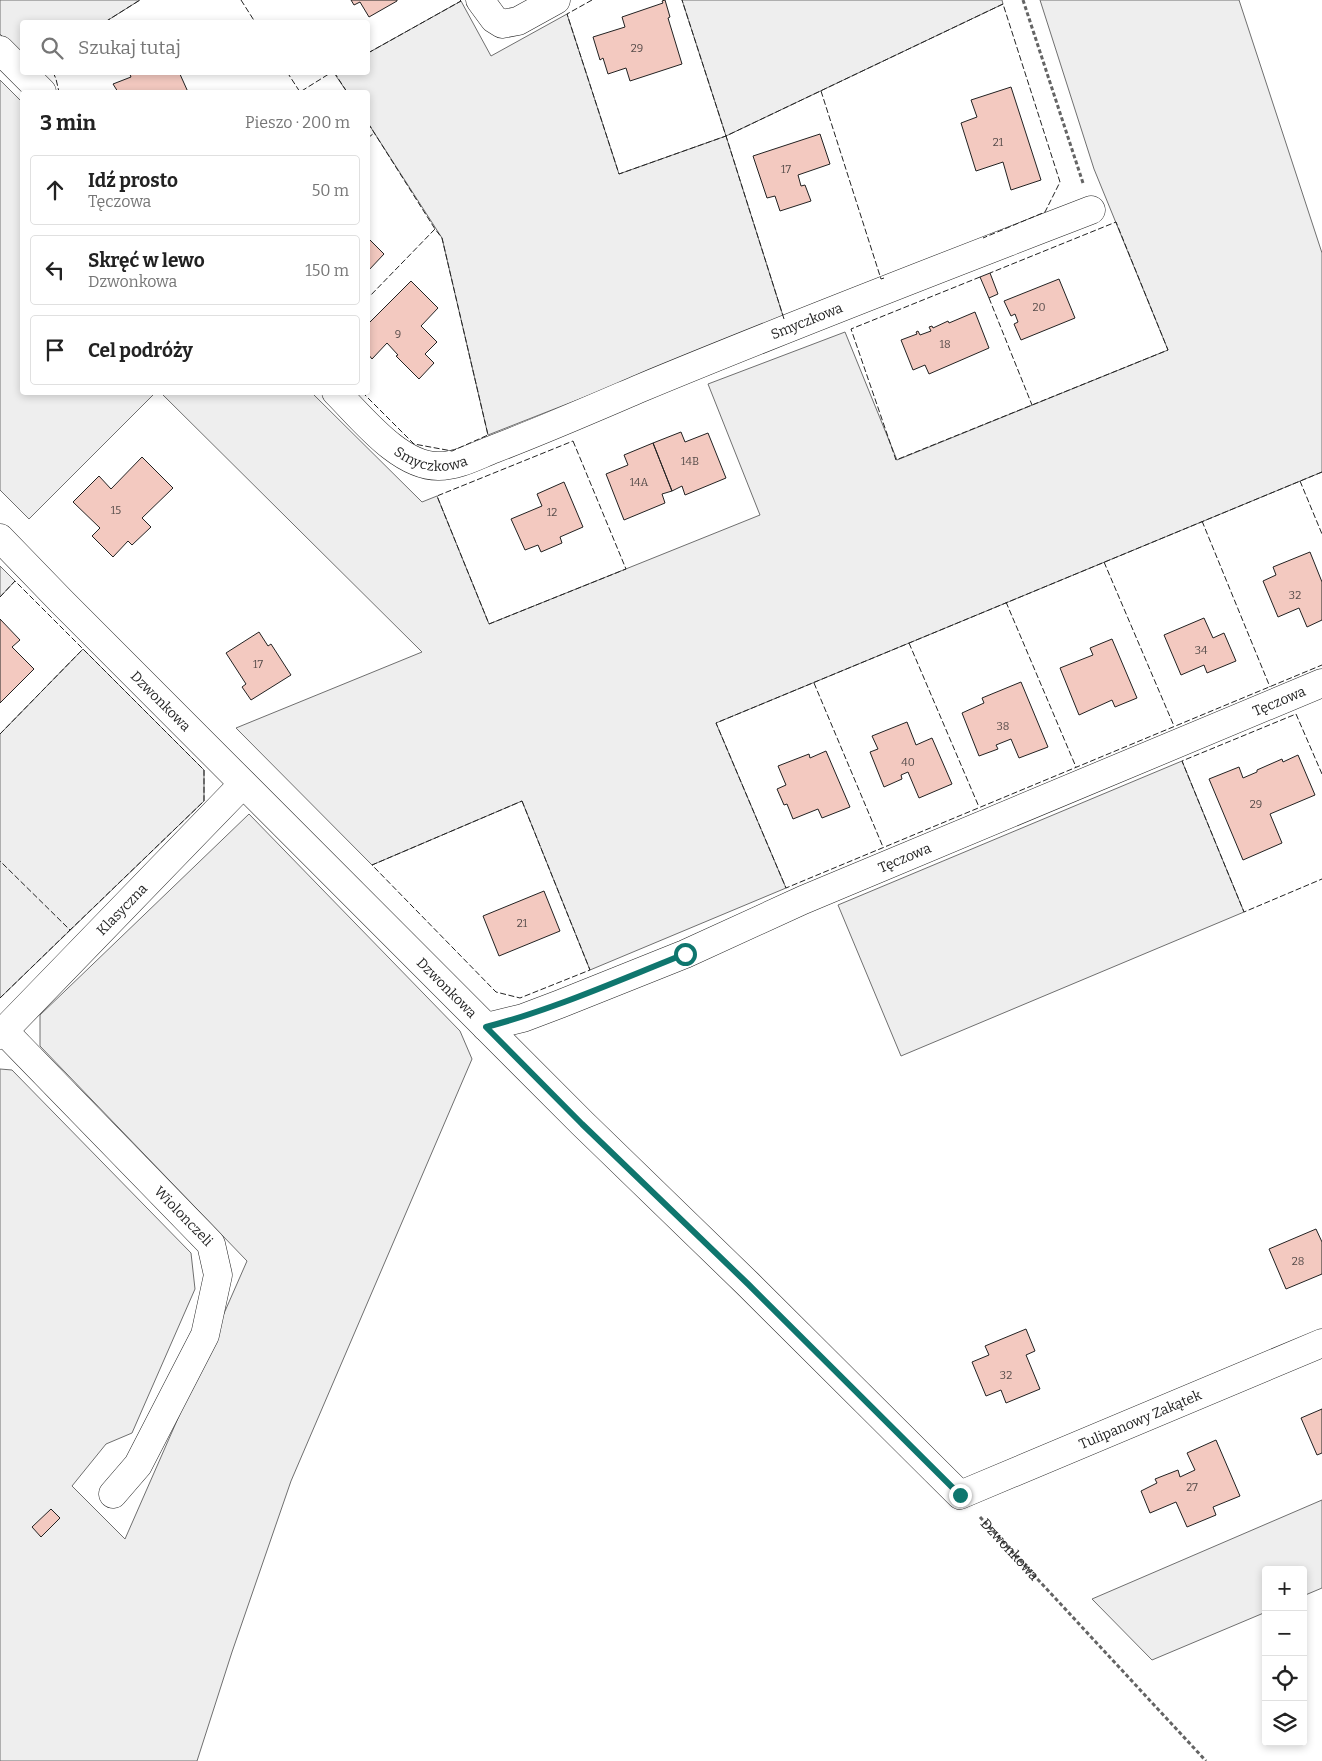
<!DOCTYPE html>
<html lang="pl">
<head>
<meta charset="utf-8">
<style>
	:root { --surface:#fff; --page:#f2f2f2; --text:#222; --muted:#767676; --line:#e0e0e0 }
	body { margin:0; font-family:Bitter,serif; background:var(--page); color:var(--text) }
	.controls { position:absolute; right:15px; bottom:15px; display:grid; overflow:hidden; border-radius:5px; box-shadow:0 2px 8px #0003 }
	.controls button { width:45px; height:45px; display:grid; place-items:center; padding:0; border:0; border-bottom:1px solid var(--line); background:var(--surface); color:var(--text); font:25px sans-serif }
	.stop { position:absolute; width:15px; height:15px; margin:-11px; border:4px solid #0f766e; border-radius:50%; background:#fff }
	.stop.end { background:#0f766e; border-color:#fff; box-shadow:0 1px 5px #0008 }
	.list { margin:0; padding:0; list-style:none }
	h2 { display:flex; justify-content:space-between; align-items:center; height:65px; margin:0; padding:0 20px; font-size:21px }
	h2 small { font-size:16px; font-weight:400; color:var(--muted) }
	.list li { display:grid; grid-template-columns:32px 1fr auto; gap:15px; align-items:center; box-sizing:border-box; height:70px; margin:0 10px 10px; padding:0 10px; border:1px solid var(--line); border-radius:5px }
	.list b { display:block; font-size:19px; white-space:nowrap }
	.list p { margin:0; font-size:16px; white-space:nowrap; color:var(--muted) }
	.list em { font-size:16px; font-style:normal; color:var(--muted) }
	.icon { flex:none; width:28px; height:28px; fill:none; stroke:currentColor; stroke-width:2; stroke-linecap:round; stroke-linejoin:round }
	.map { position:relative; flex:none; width:1322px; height:1761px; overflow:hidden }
	.search { position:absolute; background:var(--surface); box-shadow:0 2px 8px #0003; left:20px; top:20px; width:350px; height:55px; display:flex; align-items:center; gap:12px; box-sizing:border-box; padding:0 18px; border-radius:5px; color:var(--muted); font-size:19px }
	.panel { position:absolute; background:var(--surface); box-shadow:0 2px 8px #0003; left:20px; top:90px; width:350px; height:305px; border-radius:5px }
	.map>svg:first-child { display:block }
	.green { fill:#eee; stroke:#6f6f6f }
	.building { fill:#f3c9c0; stroke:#222 }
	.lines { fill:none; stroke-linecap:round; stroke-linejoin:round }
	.minor-casing { stroke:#222; stroke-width:29 }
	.path { stroke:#646464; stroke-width:3; stroke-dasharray:4 2.5; stroke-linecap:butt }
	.minor { stroke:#fff; stroke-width:28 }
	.fence { stroke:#222; stroke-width:1; stroke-dasharray:6 2.5; stroke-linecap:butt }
	.route { stroke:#0f766e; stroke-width:6 }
	.labels { text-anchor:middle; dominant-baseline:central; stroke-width:4; stroke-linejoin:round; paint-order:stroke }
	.number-label { font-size:11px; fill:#564c4a }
	.street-label { font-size:14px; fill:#222; stroke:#fff }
</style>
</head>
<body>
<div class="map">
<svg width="1322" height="1761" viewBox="0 0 1322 1761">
	<rect width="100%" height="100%" fill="#fff"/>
	<path class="green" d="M0 0H140L105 22H22V56L0 34Z
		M682 0H1002L1003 4 726 136 784 319 488 435 442 238 368 123V92H347L334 73 368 72V53L461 1 491 56 567 14 619 174 726 136Z
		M1040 0H1239L1322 253V472L716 723 786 888 590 970 522 801 372 865 236 728 422 652 161 393H312L422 502 437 496 489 624 760 515 708 384 845 332 897 460 1168 350 1094 169Z
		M0 80 22 102V392L155 393 29 519 0 490Z
		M0 566 15 581 0 597Z
		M83 649 204 770V801L0 998V734Z
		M1182 761 1244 912 901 1056 838 905Z
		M249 814 460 1031 472 1059 291 1481 232 1652 197 1761H0V1069L12 1070 191 1253 195 1289 132 1433 106 1444 72 1486 125 1539 247 1261 40 1046V1015Z
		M1322 1500V1588L1303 1596V1570H1266V1612L1152 1660 1092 1599Z"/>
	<path class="building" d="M351 0H397V1L369 17 360 2 354 5Z
		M665 0 670 17 668 18 682 64 630 81 626 68 608 74 603 58 600 60 593 37 625 27 622 17 663 3 662 1Z
		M129 72H179L188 92H118L113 84 131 77Z
		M1011 87 1041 180 1011 190 1003 162 976 171 961 123 977 117 971 100Z
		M820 134 830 164 798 175 801 186 805 185 811 201 780 211 775 196 767 198 753 156Z
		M368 238 384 254 368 271Z
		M990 273 998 294 989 298 980 277Z
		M1059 279 1075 318 1021 340 1014 324 1018 322 1015 314 1011 316 1004 301Z
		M411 281 438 308 421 326 437 342 425 354 434 363 419 379 396 356 398 355 387 343 372 359 368 354V324Z
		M975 312 989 348 929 374 925 365 913 370 901 340 917 334 916 332 918 331 920 335 931 331 929 327 932 326 933 328 948 321 949 323Z
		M681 432 685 442 708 433 726 478 685 495 682 486 672 491 653 443Z
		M653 443 672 491 662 494 665 503 624 520 606 474 628 465 624 455Z
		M142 457 173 488 142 518 151 527 132 545 128 541 113 557 92 536 100 528 73 502 99 476 111 489Z
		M564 482 583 527 560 537 562 543 541 552 538 545 525 550 511 519 542 506 537 494Z
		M1310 552 1322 582V620L1307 627 1299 608 1278 617 1263 581 1276 575 1273 567Z
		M1204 618 1213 638 1224 633 1236 661 1207 673 1204 665 1181 675 1164 635Z
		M0 619 20 640 12 647 34 669 0 703Z
		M259 632 268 646 271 644 291 675 251 700 242 687 246 684 226 653Z
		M1112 639 1137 698 1115 707 1112 700 1079 715 1060 668 1093 655 1090 648Z
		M1021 682 1048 747 1019 758 1011 739 996 745 998 749 979 756 962 713 984 703 982 698Z
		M907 722 916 745 932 738 952 784 919 798 908 772 901 775 902 779 884 787 870 752 878 749 872 736Z
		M826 751 850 807 822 818 818 809 793 819 787 804 784 805 777 789 786 785 778 766 809 754 810 758Z
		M1298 755 1315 795 1270 814 1282 843 1243 860 1209 779 1239 767 1243 778 1257 772V770L1282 759 1283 762Z
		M544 891 560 931 499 956 483 916Z
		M1316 1229 1322 1242V1274L1286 1289 1269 1249Z
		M1026 1329 1035 1351 1026 1355 1040 1389 1006 1403 1001 1390 986 1396 972 1362 989 1355 985 1346Z
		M1322 1409V1453L1317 1455 1301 1418Z
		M1216 1440 1240 1496 1213 1507 1216 1515 1187 1527 1176 1502 1150 1513 1141 1491 1157 1483 1155 1479 1178 1470 1180 1477 1195 1470 1187 1453Z
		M51 1509 60 1518 41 1537 32 1527Z"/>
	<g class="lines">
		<defs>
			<g id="minor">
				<path d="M480 0 494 19 502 24 518 21 556 0"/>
				<path d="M0 50 42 92"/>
				<path id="s2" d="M336 392C362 418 400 467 439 466 458 466 476 456 494 449 544 430 592 409 641 388 790 326 941 268 1091 210"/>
				<path id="s3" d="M0 538 62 602 582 1123 748 1284 960 1495 1322 1343"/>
				<path id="s4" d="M486 1027 523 1018 560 1004 685 954 803 900 1322 683"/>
				<path id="s5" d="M4 1031 211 1244 218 1275 205 1335 138 1465 113 1494"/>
				<path id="s6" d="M0 1035 243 784"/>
			</g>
		</defs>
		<use href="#minor" class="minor-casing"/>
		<g class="path">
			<path d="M1023 0 1083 183"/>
			<path id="s1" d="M980 1517 1206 1761"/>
		</g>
		<use href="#minor" class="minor"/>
		<path class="fence" d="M241 0 255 22
			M592 0 567 14 619 174 726 136 682 0
			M105 22 140 0
			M368 53 461 1 460 0
			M53 72 56 79 59 92
			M287 72 300 92 332 72
			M334 72 347 92
			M821 91 881 279 884 278
			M368 123 435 229
			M368 138 374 133
			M980 277 851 329 896 460 1168 350 1116 222 990 273
			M989 298 1032 405
			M784 319 726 136 1003 4 1060 182 1045 212 983 238
			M362 392 414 444 452 451 488 435 442 238 435 229 368 298
			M573 441 626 569 489 624 437 496Z
			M1322 472 716 723 786 888 1322 665
			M1300 481 1322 534
			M1202 521 1270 687
			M1104 562 1174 726
			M0 597 15 581 204 770V801L70 930 0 861
			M1006 602 1076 767
			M909 643 979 807
			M814 683 883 847
			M0 734 83 649
			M1322 774 1296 714 1182 761 1244 912 1322 879
			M522 801 590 970 520 998 496 992 372 865Z
			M0 998 70 930"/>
	</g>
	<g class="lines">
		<path class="route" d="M685 954C619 980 555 1009 486 1027L582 1124 748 1284 960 1495"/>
	</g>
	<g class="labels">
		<g class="number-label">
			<text x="637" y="48">29</text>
			<text x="998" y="142">21</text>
			<text x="786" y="169">17</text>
			<text x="1039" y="307">20</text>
			<text x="398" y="334">9</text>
			<text x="945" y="344">18</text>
			<text x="690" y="461">14B</text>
			<text x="639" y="482">14A</text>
			<text x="116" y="510">15</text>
			<text x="552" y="512">12</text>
			<text x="1295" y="595">32</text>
			<text x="1201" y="650">34</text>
			<text x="258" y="664">17</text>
			<text x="1003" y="726">38</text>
			<text x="908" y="762">40</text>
			<text x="1256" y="804">29</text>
			<text x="522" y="923">21</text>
			<text x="1298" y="1261">28</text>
			<text x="1006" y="1375">32</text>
			<text x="1192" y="1487">27</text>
		</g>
		<g class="street-label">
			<text stroke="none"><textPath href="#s2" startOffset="526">Smyczkowa</textPath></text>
			<text stroke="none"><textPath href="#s2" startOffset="121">Smyczkowa</textPath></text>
			<text stroke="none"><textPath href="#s3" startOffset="229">Dzwonkowa</textPath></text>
			<text stroke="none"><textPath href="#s4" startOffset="858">Tęczowa</textPath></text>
			<text stroke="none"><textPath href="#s4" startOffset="452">Tęczowa</textPath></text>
			<text stroke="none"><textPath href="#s6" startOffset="175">Klasyczna</textPath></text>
			<text stroke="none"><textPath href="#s3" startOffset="634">Dzwonkowa</textPath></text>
			<text stroke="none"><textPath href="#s5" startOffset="258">Wiolonczeli</textPath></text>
			<text stroke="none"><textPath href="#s3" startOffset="1551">Tulipanowy Zakątek</textPath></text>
			<text stroke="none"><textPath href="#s1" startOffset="44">Dzwonkowa</textPath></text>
		</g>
	</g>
</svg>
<div class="controls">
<button>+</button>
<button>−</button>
<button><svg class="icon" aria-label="locate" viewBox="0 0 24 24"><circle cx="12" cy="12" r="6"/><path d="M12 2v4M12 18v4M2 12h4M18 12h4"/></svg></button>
<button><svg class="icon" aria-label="layers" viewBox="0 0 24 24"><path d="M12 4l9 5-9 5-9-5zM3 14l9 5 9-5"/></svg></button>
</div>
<div class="stop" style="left:685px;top:954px"></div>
<div class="stop end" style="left:960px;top:1495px"></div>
<div class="search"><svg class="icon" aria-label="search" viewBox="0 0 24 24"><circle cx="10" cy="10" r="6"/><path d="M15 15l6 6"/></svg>Szukaj tutaj</div>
<section class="panel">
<h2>3 min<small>Pieszo · 200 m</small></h2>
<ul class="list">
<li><svg class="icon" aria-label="ahead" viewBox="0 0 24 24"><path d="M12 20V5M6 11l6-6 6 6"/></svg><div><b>Idź prosto</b><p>Tęczowa</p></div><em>50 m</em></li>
<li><svg class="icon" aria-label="left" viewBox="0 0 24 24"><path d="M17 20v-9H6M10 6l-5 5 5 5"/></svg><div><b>Skręć w lewo</b><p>Dzwonkowa</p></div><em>150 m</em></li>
<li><svg class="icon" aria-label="arrive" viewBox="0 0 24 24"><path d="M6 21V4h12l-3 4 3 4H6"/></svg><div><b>Cel podróży</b></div></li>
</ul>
</section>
</div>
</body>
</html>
